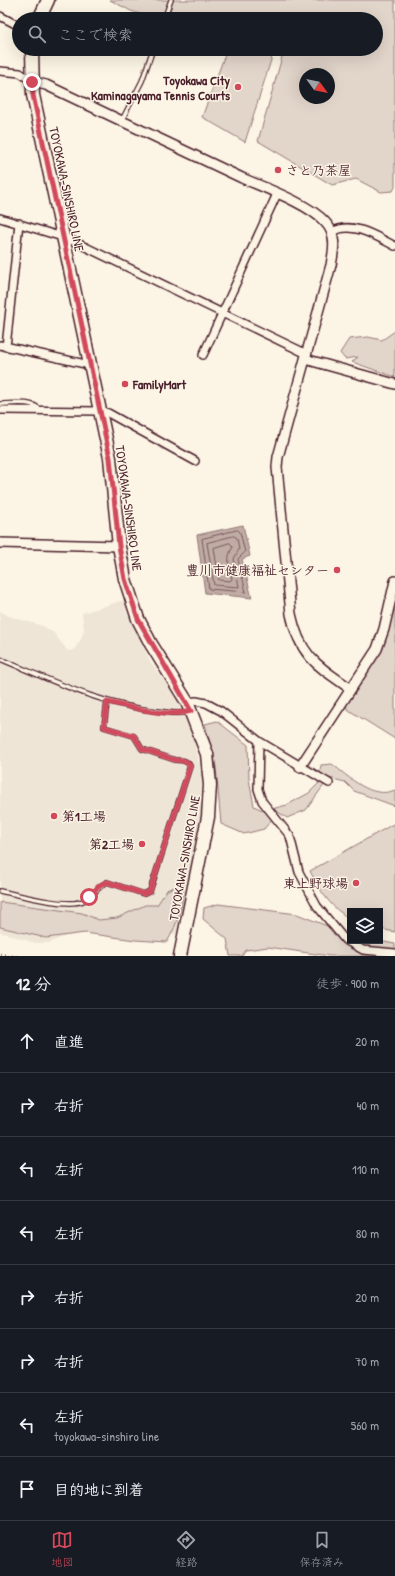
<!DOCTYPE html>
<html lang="ja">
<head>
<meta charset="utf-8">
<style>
	:root { --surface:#171b24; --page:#20242c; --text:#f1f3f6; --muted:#9ea1a6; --line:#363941; --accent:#d1495b }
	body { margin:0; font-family:"Patrick Hand","Klee One",sans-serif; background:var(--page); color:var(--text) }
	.controls { position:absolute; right:12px; bottom:12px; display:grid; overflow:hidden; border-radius:0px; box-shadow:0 4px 16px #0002 }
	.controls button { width:36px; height:36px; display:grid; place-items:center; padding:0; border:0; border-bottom:1px solid var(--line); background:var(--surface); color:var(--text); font:20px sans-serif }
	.compass { position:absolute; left:299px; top:68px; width:36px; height:36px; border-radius:50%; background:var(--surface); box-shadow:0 4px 16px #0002; rotate:123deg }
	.stop { position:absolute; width:12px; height:12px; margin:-9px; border:3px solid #d1495b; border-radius:50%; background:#fff }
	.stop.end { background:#d1495b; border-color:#fff; box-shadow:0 1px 4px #0008 }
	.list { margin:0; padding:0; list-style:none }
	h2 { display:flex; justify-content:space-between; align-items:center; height:52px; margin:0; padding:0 16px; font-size:17px }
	h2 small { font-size:13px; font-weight:400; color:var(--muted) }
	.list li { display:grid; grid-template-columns:26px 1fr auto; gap:12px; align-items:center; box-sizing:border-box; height:64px; padding:0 16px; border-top:1px solid var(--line) }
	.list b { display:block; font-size:15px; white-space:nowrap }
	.list p { margin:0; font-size:13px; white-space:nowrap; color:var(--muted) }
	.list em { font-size:13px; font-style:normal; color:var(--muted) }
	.icon { flex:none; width:22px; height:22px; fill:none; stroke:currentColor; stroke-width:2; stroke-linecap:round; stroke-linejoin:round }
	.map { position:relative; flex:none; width:395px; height:956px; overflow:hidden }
	.search { position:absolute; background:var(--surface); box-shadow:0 4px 16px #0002; left:12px; right:12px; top:12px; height:44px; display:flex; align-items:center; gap:10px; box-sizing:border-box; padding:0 14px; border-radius:22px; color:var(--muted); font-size:15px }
	.sheet { height:564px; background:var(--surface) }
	nav { display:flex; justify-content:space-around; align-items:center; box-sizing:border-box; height:56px; border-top:1px solid var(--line); background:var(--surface); font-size:11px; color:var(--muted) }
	nav a { display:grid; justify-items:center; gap:2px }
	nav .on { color:var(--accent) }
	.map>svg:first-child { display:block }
	.built { fill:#eee5d7 }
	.green { fill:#e2d5ca; stroke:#967a7a; fill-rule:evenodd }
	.water { fill:#c0aca5; stroke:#917474 }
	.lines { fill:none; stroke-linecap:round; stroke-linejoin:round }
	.shore { stroke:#79575c; stroke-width:1 }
	.service-casing { stroke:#4a1f2b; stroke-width:6 }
	.minor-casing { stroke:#4a1f2b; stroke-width:10 }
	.tertiary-casing { stroke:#4a1f2b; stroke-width:12 }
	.primary-casing { stroke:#4a1f2b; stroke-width:15 }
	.path { stroke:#4a1f2b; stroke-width:1.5; stroke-dasharray:1 3; stroke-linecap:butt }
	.service { stroke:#fcf5e5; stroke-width:3.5 }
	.minor { stroke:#fcf5e5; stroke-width:7 }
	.tertiary { stroke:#fcf5e5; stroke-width:9 }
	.primary { stroke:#fcf5e5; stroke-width:12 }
	.route { stroke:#d1495b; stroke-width:5 }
	.poi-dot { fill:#d1495b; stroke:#fcf5e5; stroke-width:1.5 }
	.labels { text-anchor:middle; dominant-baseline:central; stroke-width:3; stroke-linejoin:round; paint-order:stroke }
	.poi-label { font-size:13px; font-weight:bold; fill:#4a1f2b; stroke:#fcf5e5; text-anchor:end }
	.street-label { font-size:13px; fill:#4a1f2b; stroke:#fcf5e5 }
</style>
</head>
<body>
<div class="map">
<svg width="395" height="956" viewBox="0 0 395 956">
	<rect width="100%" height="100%" fill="#fcf5e5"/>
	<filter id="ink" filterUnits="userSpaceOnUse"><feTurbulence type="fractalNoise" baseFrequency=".025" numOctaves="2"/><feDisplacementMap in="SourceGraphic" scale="8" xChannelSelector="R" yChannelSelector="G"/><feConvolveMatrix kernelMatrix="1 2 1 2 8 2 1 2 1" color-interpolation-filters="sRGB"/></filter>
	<g filter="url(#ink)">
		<path class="built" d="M124 600 127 613 150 661 181 705 193 735 202 776 200 833 180 934 80 930 49 943H35L0 932V611L9 616 43 626 54 633 67 650 73 651 80 641 84 630 82 613Z"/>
		<path class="green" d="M110 0H395V187L393 191 381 192 356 179 332 185 258 141 282 57 264 49H376V19H156L131 11ZM305 74H329V98H305Z
			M227 49H252L272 57 245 142 202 117Z
			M395 331V377L352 362 358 357 345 359 340 353 349 339 368 337 382 340Z
			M395 595V739L347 709 346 704 379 652Z
			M217 721 248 745 249 779 254 806 264 811 287 805 309 793 318 784 321 765 332 764C349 777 372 800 395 790V806L354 791 345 782 329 778 306 810 287 818 278 812 264 829 244 834 221 824 216 767 205 724Z
			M395 823V932L380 929V911H350V919C330 907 320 891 310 871Z
			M183 879C185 900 178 924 167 942L135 940 85 933 46 938 0 927V902L82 913 99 920 117 918 145 905H157L167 890 176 886Z
			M218 904 297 914 350 935V941H379L395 944V956H329L268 947 246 950 242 956H230L227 939 203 919 204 908Z"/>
		<path class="water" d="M243 525 250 556 242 559 252 598 205 593 197 535Z"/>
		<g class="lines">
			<path class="shore" d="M238 530 240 532 245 552 238 559 246 592 209 589 202 539Z
				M234 536 237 538 239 549 234 559 239 587 214 585 207 543Z
				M230 543 233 547C225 558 230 567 232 579L230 581 219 580 214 548Z"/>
			<defs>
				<path id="service" d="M164 19 171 0
					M122 120 142 81 153 49
					M0 404C11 404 33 400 40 410
					M0 659C51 680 101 705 157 711 167 712 178 715 187 712
					M0 891C19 895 67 908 83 901 93 897 98 886 107 882L144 894 150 891 190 766C187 760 181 760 175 760L142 749 134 736 104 727 107 702"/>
				<path id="minor" d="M0 16 19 26
					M0 71 20 73 33 82
					M0 218 69 239 307 354
					M332 232C352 220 377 237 395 246
					M0 345 85 364H90
					M6 347 19 223
					M203 355 277 194
					M0 410 100 411 108 413 195 461
					M187 702 196 701 206 703 221 711 259 741 329 783
					M259 741 258 789 262 801 290 836 299 872 317 906 345 940 363 950 395 953"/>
				<path id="tertiary" d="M33 82 46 85C112 116 177 147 242 178 265 188 309 204 325 222 337 234 334 250 331 265L278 457 277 467 291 614C300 657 318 666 351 689
					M305 359 395 384
					M0 543 119 546
					M300 767 377 649 384 629 395 581"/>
				<path id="primary" d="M39 19 48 0
					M32 49 33 95 110 458 119 546 125 579 138 619 151 644 187 702 207 754 210 785 208 817 180 956"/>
			</defs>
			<use href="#service" class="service-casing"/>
			<use href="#minor" class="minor-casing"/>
			<use href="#tertiary" class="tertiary-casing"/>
			<use href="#primary" class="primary-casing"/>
			<path class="path" d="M0 954 17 956"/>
			<use href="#service" class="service"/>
			<use href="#minor" class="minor"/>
			<use href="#tertiary" class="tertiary"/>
			<use href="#primary" class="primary"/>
		</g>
	</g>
	<g class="lines" filter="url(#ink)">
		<path class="route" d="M32 82 33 95 110 458 119 546 125 579 138 619 191 711C167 718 132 707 107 702L104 727 134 736 142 749 175 760C181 760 187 760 190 766L150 891 144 894 107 882 100 885 89 897"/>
	</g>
	<g class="poi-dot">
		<circle cx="238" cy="87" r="4"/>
		<circle cx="278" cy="170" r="4"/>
		<circle cx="125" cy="384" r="4"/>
		<circle cx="337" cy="570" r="4"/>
		<circle cx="54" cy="816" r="4"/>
		<circle cx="142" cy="844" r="4"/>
		<circle cx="356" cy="883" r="4"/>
	</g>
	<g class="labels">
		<g class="poi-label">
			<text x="230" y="80">Toyokawa City<tspan x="230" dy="15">Kaminagayama Tennis Courts</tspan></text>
			<text x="286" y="170" text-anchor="start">さと乃茶屋</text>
			<text x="133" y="384" text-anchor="start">FamilyMart</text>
			<text x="329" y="570">豊川市健康福祉センター</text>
			<text x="62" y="816" text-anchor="start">第1工場</text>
			<text x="134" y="844">第2工場</text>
			<text x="348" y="883">東上野球場</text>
		</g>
		<g class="street-label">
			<text transform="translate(67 189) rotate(78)">TOYOKAWA-SINSHIRO LINE</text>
			<text transform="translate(129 508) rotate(82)">TOYOKAWA-SINSHIRO LINE</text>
			<text transform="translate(184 858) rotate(-80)">TOYOKAWA-SINSHIRO LINE</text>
		</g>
	</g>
</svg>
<div class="controls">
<button><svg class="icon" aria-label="layers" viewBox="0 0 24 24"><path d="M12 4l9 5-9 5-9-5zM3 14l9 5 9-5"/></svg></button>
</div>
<svg class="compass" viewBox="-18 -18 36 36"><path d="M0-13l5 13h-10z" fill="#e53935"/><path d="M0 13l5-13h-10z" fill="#9ea1a6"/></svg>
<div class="stop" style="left:89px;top:897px"></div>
<div class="stop end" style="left:32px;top:82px"></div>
<div class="search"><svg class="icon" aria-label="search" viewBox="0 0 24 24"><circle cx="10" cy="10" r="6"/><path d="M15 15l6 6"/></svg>ここで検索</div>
</div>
<section class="sheet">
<h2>12 分<small>徒歩 · 900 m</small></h2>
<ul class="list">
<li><svg class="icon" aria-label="ahead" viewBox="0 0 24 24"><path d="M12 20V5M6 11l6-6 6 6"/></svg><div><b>直進</b></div><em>20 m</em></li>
<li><svg class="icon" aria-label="right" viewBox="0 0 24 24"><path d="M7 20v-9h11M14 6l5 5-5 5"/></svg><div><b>右折</b></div><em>40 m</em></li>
<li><svg class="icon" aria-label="left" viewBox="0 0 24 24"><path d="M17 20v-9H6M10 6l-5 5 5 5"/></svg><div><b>左折</b></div><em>110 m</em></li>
<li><svg class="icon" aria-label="left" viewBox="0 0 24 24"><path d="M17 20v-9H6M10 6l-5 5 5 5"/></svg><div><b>左折</b></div><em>80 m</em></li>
<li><svg class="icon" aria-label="right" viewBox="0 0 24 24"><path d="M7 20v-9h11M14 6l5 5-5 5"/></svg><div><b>右折</b></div><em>20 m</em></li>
<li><svg class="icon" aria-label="right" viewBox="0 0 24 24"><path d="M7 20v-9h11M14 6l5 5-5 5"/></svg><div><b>右折</b></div><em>70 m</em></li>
<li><svg class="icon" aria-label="left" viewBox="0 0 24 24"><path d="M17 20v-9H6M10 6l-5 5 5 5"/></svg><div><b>左折</b><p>toyokawa-sinshiro line</p></div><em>560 m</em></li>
<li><svg class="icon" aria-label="arrive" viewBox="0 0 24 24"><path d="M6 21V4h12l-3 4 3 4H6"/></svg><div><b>目的地に到着</b></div></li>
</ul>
</section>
<nav>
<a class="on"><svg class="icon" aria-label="map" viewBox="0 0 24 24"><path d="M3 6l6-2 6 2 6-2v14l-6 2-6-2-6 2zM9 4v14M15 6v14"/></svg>地図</a>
<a><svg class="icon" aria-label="directions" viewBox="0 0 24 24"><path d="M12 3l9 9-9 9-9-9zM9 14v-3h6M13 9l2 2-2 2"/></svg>経路</a>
<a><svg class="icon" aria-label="saved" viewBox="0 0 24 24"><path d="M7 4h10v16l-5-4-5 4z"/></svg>保存済み</a>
</nav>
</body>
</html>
